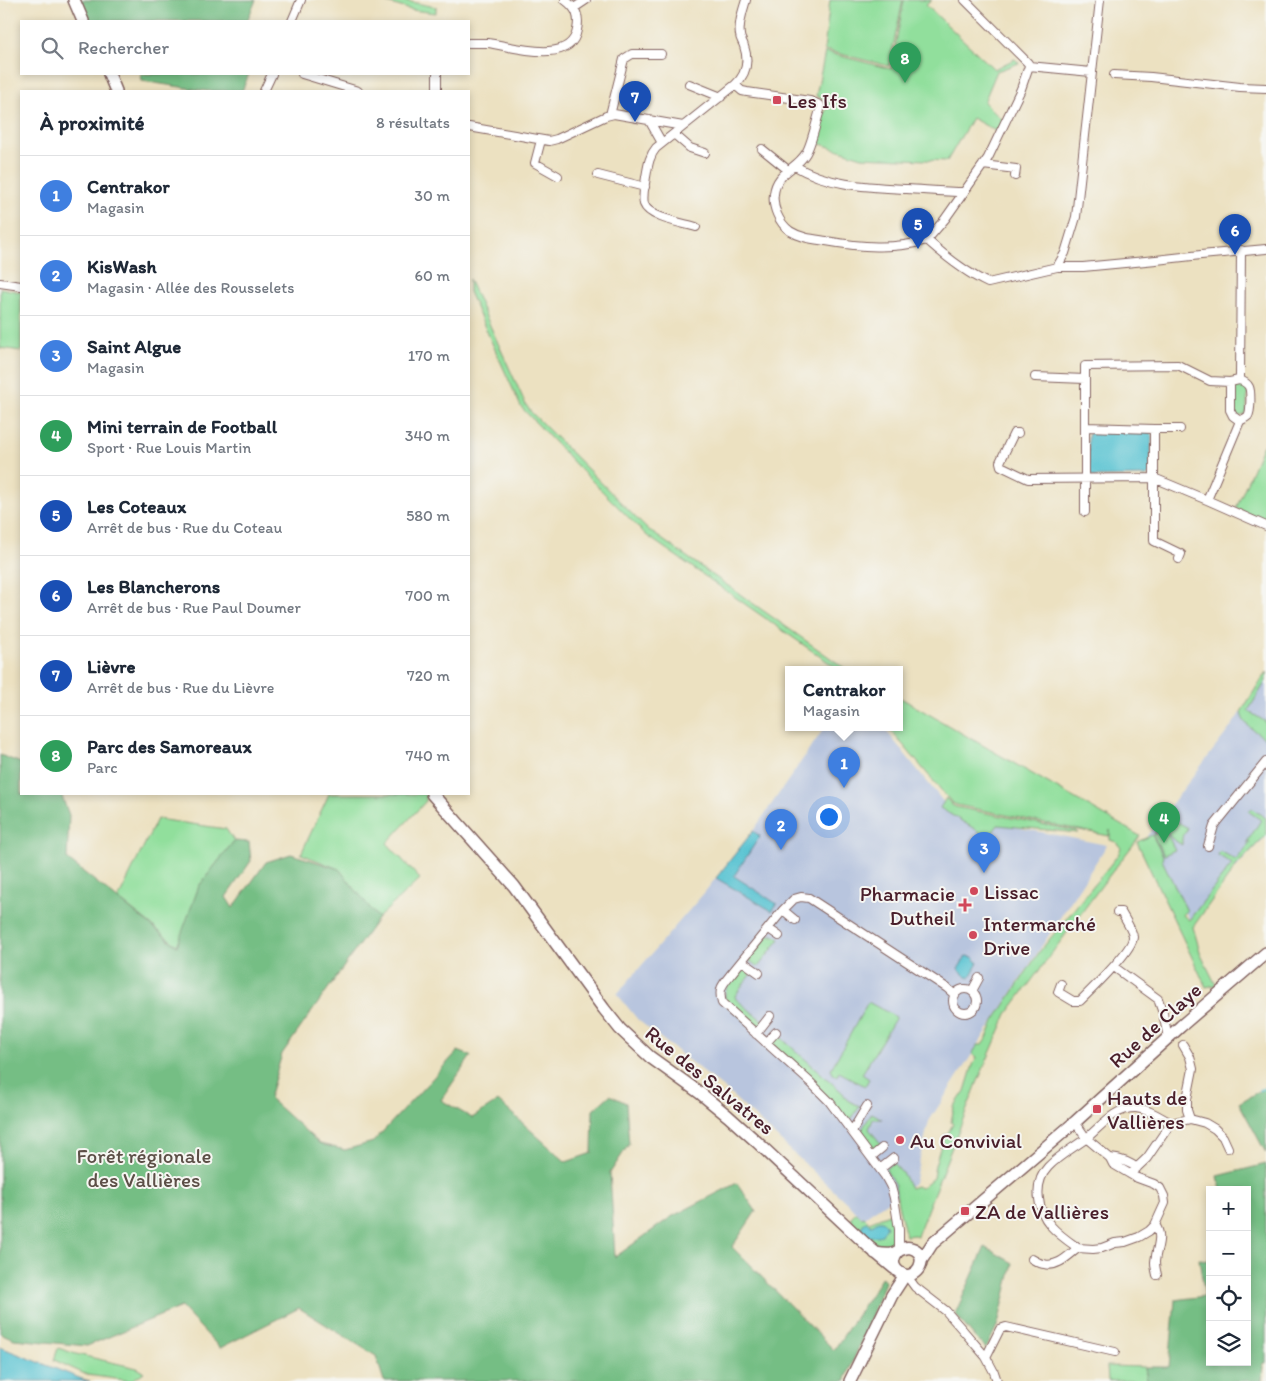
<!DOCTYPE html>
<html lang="fr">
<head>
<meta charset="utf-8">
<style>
	:root { --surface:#fff; --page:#f6f6f7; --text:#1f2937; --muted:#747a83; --line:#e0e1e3; --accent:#b45309 }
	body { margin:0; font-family:Itim,sans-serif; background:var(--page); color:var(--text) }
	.controls { position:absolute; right:15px; bottom:15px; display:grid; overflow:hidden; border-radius:0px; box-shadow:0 2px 8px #0003 }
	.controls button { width:45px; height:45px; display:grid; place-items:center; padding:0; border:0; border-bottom:1px solid var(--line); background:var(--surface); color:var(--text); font:25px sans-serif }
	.you { position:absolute; left:828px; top:816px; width:18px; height:18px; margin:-12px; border:4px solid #fff; border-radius:50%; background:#1a73e8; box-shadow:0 0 0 8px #1a73e833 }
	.badge { display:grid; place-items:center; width:32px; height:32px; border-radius:50%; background:var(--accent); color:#fff; font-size:16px; font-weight:700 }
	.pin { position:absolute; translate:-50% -41px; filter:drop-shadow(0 1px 2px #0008) }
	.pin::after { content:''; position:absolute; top:26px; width:18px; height:15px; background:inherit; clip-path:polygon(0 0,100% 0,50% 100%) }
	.popup { position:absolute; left:785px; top:666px; width:118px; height:65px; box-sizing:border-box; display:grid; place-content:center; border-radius:0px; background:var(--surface); filter:drop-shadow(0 1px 4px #0005); font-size:16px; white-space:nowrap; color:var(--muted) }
	.popup b { font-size:19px; color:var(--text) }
	.popup::after { content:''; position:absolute; left:50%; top:100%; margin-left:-10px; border:10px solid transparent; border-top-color:var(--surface) }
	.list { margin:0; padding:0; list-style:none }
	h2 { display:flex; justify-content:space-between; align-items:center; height:65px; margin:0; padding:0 20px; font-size:21px }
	h2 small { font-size:16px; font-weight:400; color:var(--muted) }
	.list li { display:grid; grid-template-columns:32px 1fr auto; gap:15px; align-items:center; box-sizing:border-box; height:80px; padding:0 20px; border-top:1px solid var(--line) }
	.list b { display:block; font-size:19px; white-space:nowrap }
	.list p { margin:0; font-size:16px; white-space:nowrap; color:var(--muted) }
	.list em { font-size:16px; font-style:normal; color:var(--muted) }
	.icon { flex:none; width:28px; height:28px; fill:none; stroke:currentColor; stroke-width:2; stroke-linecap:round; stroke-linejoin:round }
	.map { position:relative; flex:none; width:1266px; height:1381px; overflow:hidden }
	.search { position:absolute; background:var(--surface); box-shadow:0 2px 8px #0003; left:20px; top:20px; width:450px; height:55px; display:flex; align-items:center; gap:12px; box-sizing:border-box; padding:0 18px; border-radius:0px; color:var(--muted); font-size:19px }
	.panel { position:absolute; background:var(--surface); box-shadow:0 2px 8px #0003; left:20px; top:90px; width:450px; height:705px; border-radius:0px }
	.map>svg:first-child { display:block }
	.industrial { fill:#b8c5de }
	.green { fill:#91df9c; stroke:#6e7f64 }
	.forest { fill:#74be84; stroke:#5f6e58 }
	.water { fill:#58c3d2; stroke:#51717e }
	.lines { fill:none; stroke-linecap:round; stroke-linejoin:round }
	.stream { stroke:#58c3d2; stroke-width:2 }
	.street-casing { stroke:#836360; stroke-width:10 }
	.secondary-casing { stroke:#836360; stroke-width:14 }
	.street { stroke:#fff; stroke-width:8 }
	.secondary { stroke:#fff; stroke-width:11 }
	.poi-dot { fill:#d1495b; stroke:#f6f6f2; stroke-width:2 }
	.labels { text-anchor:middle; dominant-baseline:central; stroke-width:4; stroke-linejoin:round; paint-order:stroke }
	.poi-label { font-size:21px; fill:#4a1f2b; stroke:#f6f6f2; text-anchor:start }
	.street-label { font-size:21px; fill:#4a1f2b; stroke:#f6f6f2 }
	.park-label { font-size:21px; fill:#5c4f47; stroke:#f6f6f2 }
</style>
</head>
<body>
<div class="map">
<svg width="1266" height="1381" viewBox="0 0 1266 1381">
	<rect width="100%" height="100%" fill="#f6f6f2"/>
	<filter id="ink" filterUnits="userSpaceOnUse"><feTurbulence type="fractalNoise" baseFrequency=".02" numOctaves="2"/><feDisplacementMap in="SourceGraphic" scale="10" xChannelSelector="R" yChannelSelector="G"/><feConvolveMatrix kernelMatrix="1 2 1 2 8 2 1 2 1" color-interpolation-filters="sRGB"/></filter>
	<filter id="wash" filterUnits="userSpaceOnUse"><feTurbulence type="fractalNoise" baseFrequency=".0096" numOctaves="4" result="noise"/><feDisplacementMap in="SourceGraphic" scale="20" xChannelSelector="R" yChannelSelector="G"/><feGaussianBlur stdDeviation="1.12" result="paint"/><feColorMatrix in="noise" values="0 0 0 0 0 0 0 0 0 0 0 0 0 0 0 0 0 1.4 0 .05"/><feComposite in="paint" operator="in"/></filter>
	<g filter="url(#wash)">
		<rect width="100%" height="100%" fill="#ece1c1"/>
		<path class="industrial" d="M1266 673V837L1256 846 1189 919 1147 836 1231 727Z
			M825 727H883L954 815 1107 845 929 1121 914 1183 863 1218 726 1090 638 1020 617 994 704 893 753 831Z"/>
		<path class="green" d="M377 0H401L436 7V13L411 10Z
			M830 0H903L889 66 824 50Z
			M904 0H932L926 5 994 69 1015 59 1019 63 997 71 984 102 1004 122 999 133 972 118 947 161 862 157 814 142 820 118 828 108 827 101 816 96 825 52 891 69Z
			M469 279 526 405 531 412 646 528 846 669H838L646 535 581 470 521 407 469 292Z
			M0 288 21 292V351L0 348Z
			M1237 384H1243L1248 391 1246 413C1241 418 1238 416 1233 412V389Z
			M1263 445 1266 447V522L1236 508Z
			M1266 672V681L1248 711 1266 722V739C1257 732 1242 725 1241 712Z
			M899 697 1140 836 1102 885 1007 1014 978 1081 917 1236 914 1235 906 1236 898 1205 895 1185 886 1170 887 1167 893 1163 903 1174 910 1188 916 1186 921 1188 933 1178 935 1165 944 1135 948 1133 953 1124 951 1122 954 1107 965 1091 973 1065 977 1058 972 1054 978 1045H982L987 1038 994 1021 1040 951 1118 855 1121 848 1116 842 1110 840V830L1109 836 957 805 952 803 888 727H899Z
			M329 794H425L426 795V801L387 843 420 879 378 918 339 869 301 854Z
			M946 798 952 805 956 807 1077 831 1078 833 998 825 992 833 983 834 940 808Z
			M1252 809 1266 818V835L1237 865 1193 927 1201 955 1216 985 1206 987 1137 842 1152 835 1163 856 1162 860 1187 911 1183 915 1189 920 1232 864 1218 855 1220 851 1236 860 1250 843 1247 842 1261 820 1248 811Z
			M1169 817 1188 828 1182 838V845L1171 838 1166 828 1154 833Z
			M157 819 226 829 234 841 199 886 178 946 118 899Z
			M1165 830 1175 850 1164 855 1153 835Z
			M768 935H773L780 939 758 967 750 961 749 959Z
			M743 966 752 972 735 996 736 999 763 1021 755 1030 726 1004C721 988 734 978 743 966Z
			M868 1002 896 1017 862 1074 869 1079 865 1086 839 1072 837 1076 833 1074 831 1069Z
			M778 1035 843 1093 847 1100 860 1106 852 1118 847 1119 772 1045V1042Z
			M872 1113 882 1119H873L869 1129 882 1145 872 1152 860 1136 861 1131Z
			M856 1212 862 1218 864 1217 869 1222 891 1213 895 1240 885 1248V1251H881L853 1226 851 1217Z
			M58 1348 76 1354 137 1368 144 1372 131 1381 87 1375 54 1360Z
			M1107 1366 1145 1367 1147 1381H1108Z"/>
		<path class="forest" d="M79 0H256L247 21H89Z
			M141 74H249L242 91H206L142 81Z
			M0 755 21 763V794H61L69 815 67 859 177 946 199 886 234 841 249 842 251 861 226 897 233 908 266 862 291 854 339 869 378 918 282 1054 269 1098 320 1144 345 1150 373 1142 458 1051 471 1056 441 1100 472 1118 498 1101 566 1162 592 1153 593 1110 610 1095 626 1103 629 1144 610 1173 615 1257 671 1217 737 1183 756 1211 732 1247 834 1350 882 1277 885 1282 845 1381H384L376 1356 299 1308 220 1348 181 1307 87 1346 14 1339 0 1333Z
			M1266 1087V1153L1239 1103Z
			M1266 1164V1363H1263L1262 1381H1147L1145 1367H1169L1175 1300 1205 1296 1199 1259 1210 1260V1362H1247V1190H1221L1218 1176Z
			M985 1247 1013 1263 998 1324 986 1349 976 1339 955 1314Z"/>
		<path class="water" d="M1094 430 1150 432 1152 435 1150 473 1147 476 1093 477 1089 472 1088 436 1090 432Z
			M753 831 760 836 734 876 777 904 772 911 716 878Z
			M966 956 973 957 978 963 970 977H966L958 969Z
			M878 1221H882L887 1226 882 1235C873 1237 856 1239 863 1224L866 1222 872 1225Z
			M0 1347 82 1379 90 1381H0Z"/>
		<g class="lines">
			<path class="stream" d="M1259 1090 1266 1088"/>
		</g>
	</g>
	<g filter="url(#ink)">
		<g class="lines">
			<defs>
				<path id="street" d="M965 0 1028 63 1029 66 1091 72
					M574 8 586 0
					M292 21 301 0
					M469 43C475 43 482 43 488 43 511 46 571 66 577 30 580 16 576 8 565 0
					M302 74 358 91
					M437 74V91
					M1114 75 1151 77 1240 87 1266 88
					M689 84 721 97
					M735 85 742 91 747 92 810 101 820 105V110C816 122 812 143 806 153 797 169 776 172 774 194 772 207 779 223 790 231 801 238 813 239 826 241 860 247 894 250 927 240
					M264 91 272 74
					M610 115 624 59 632 54H661
					M649 120 662 143
					M469 127 549 141 557 139 606 116 614 114 683 126
					M674 134 690 148 705 153
					M541 140 535 163 558 176
					M762 149 788 170
					M983 165 1016 169 1015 176
					M795 166C828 186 869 187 907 189 926 190 945 192 964 192
					M598 175 645 187
					M696 227C683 223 649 218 644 204 642 195 645 185 646 177 648 166 649 156 656 148L735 85C747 74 749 61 744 46 743 42 740 39 740 35 738 24 743 10 746 0
					M927 240C945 256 966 273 988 283L1057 267H1083L1156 260 1201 255 1266 249
					M927 240 945 219 988 158 1021 89 1029 66
					M1057 267 1065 253 1076 217 1100 0
					M0 283 21 286
					M1035 377 1085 379
					M1230 382V410L1233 416 1240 421
					M1085 427 1154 429V541L1181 554 1179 559
					M1154 429H1180
					M1018 433H1014L1000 462 1001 466 1028 479 1154 478 1207 500 1266 526
					M1207 500 1240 421C1243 419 1246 418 1248 416 1251 412 1251 391 1249 387 1247 383 1243 381 1239 380
					M1085 512V366L1178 365 1210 381 1230 382 1239 380 1240 376 1241 250
					M1208 846 1214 826 1266 762
					M783 910 795 920
					M769 929 779 936
					M742 961 759 973
					M1114 967 1158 999 1163 1013 1168 1038
					M1061 984 1058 992 1073 1001H1080C1091 990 1133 950 1133 937 1133 931 1124 918 1121 912H1117
					M953 1001a12 12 0 1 1 24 0a12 12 0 1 1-24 0Z
					M972 991 979 978
					M756 1034 770 1016
					M766 1043 776 1032
					M1183 1045 1190 1057 1193 1069 1187 1099V1110L1190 1119
					M1171 1123 1190 1119 1205 1123 1215 1129 1223 1137 1228 1148
					M852 1131 867 1106
					M871 1157 882 1148
					M1110 1158C1120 1159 1128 1161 1137 1168
					M880 1169 894 1158
					M1130 1174 1147 1158 1171 1123
					M1155 1225C1164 1236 1156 1249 1155 1262 1155 1266 1156 1271 1157 1275
					M1078 1248C1068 1241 1059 1235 1051 1226 1037 1210 1033 1183 1048 1167 1059 1155 1075 1147 1088 1137 1102 1125 1116 1107 1136 1108 1148 1109 1160 1117 1171 1123
					M899 1250V1229L894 1198 891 1187 885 1176 829 1101 810 1082 722 1003C718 989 722 985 731 974L783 910 794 899 801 897 809 898 812 900 947 988 955 995
					M1032 1259C1036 1261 1040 1264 1044 1264 1057 1268 1069 1255 1078 1248L1093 1249 1102 1248 1115 1243 1125 1242 1139 1237 1149 1231 1155 1225 1165 1203 1164 1196 1160 1188 1154 1184 1135 1177 1113 1164 1110 1158 1086 1138 1075 1122
					M907 1276 915 1287 946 1311 961 1328 986 1357 994 1372 997 1381
					M986 1357 1000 1329 1006 1327 1115 1352"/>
				<path id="secondary" d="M74 0 83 21
					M109 74 116 91
					M432 794 514 886 604 1009 620 1029 650 1057 700 1093 728 1116 757 1142 870 1248 894 1268
					M875 1253C881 1254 886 1255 892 1254 898 1252 903 1246 911 1248 927 1252 923 1273 907 1276 894 1272 889 1262 898 1251
					M921 1261 932 1244 1075 1122 1181 1026 1266 953
					M850 1381 892 1295 905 1275"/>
			</defs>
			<use href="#street" class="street-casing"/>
			<use href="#secondary" class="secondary-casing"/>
			<use href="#street" class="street"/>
			<use href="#secondary" class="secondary"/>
		</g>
	</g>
	<g class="poi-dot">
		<rect x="772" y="95" width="10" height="10" rx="2.5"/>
		<circle cx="974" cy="891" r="5"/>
		<path d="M962.5 897.5h5v5h5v5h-5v5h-5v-5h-5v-5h5z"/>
		<circle cx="973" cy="935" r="5"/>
		<rect x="1092" y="1104" width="10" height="10" rx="2.5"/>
		<circle cx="900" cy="1140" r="5"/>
		<rect x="960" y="1206" width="10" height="10" rx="2.5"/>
	</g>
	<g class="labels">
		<g class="poi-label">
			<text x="787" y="100">Les Ifs</text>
			<text x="984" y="891">Lissac</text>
			<text x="955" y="893" text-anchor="end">Pharmacie<tspan x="955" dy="24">Dutheil</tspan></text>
			<text x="983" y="923">Intermarché<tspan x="983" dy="24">Drive</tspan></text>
			<text x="1107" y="1097">Hauts de<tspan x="1107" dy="24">Vallières</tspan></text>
			<text x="910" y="1140">Au Convivial</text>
			<text x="975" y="1211">ZA de Vallières</text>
		</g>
		<g class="street-label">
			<text transform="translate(1155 1025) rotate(-42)">Rue de Claye</text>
			<text transform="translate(710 1080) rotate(39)">Rue des Salvatres</text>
		</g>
		<g class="park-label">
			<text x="144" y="1155">Forêt régionale<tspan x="144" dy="24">des Vallières</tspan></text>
		</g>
	</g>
</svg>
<div class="controls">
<button>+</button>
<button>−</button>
<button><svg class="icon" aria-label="locate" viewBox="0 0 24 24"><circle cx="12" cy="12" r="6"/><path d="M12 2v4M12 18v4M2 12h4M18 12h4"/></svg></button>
<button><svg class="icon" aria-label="layers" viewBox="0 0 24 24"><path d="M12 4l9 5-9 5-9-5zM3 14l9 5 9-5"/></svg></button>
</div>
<div class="you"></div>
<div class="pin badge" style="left:844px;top:788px;background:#3f7fe0">1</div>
<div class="popup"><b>Centrakor</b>Magasin</div>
<div class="pin badge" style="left:781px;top:850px;background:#3f7fe0">2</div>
<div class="pin badge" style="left:984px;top:873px;background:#3f7fe0">3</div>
<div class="pin badge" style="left:1164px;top:843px;background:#2e9e5b">4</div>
<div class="pin badge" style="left:918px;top:249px;background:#1a4fb4">5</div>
<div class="pin badge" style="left:1235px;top:255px;background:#1a4fb4">6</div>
<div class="pin badge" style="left:635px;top:122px;background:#1a4fb4">7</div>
<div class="pin badge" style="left:905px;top:83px;background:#2e9e5b">8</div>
<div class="search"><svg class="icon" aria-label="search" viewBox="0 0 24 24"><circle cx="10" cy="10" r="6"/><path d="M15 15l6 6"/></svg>Rechercher</div>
<section class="panel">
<h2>À proximité<small>8 résultats</small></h2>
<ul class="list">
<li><span class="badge" style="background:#3f7fe0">1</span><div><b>Centrakor</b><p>Magasin</p></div><em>30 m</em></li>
<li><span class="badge" style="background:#3f7fe0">2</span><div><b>KisWash</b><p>Magasin · Allée des Rousselets</p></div><em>60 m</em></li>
<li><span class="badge" style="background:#3f7fe0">3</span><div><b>Saint Algue</b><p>Magasin</p></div><em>170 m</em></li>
<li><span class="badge" style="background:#2e9e5b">4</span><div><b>Mini terrain de Football</b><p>Sport · Rue Louis Martin</p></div><em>340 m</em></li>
<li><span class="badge" style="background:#1a4fb4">5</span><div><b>Les Coteaux</b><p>Arrêt de bus · Rue du Coteau</p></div><em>580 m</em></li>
<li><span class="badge" style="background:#1a4fb4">6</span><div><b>Les Blancherons</b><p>Arrêt de bus · Rue Paul Doumer</p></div><em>700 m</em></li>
<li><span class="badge" style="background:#1a4fb4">7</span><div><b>Lièvre</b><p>Arrêt de bus · Rue du Lièvre</p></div><em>720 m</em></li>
<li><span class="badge" style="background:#2e9e5b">8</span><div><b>Parc des Samoreaux</b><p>Parc</p></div><em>740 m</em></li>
</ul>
</section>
</div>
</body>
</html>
